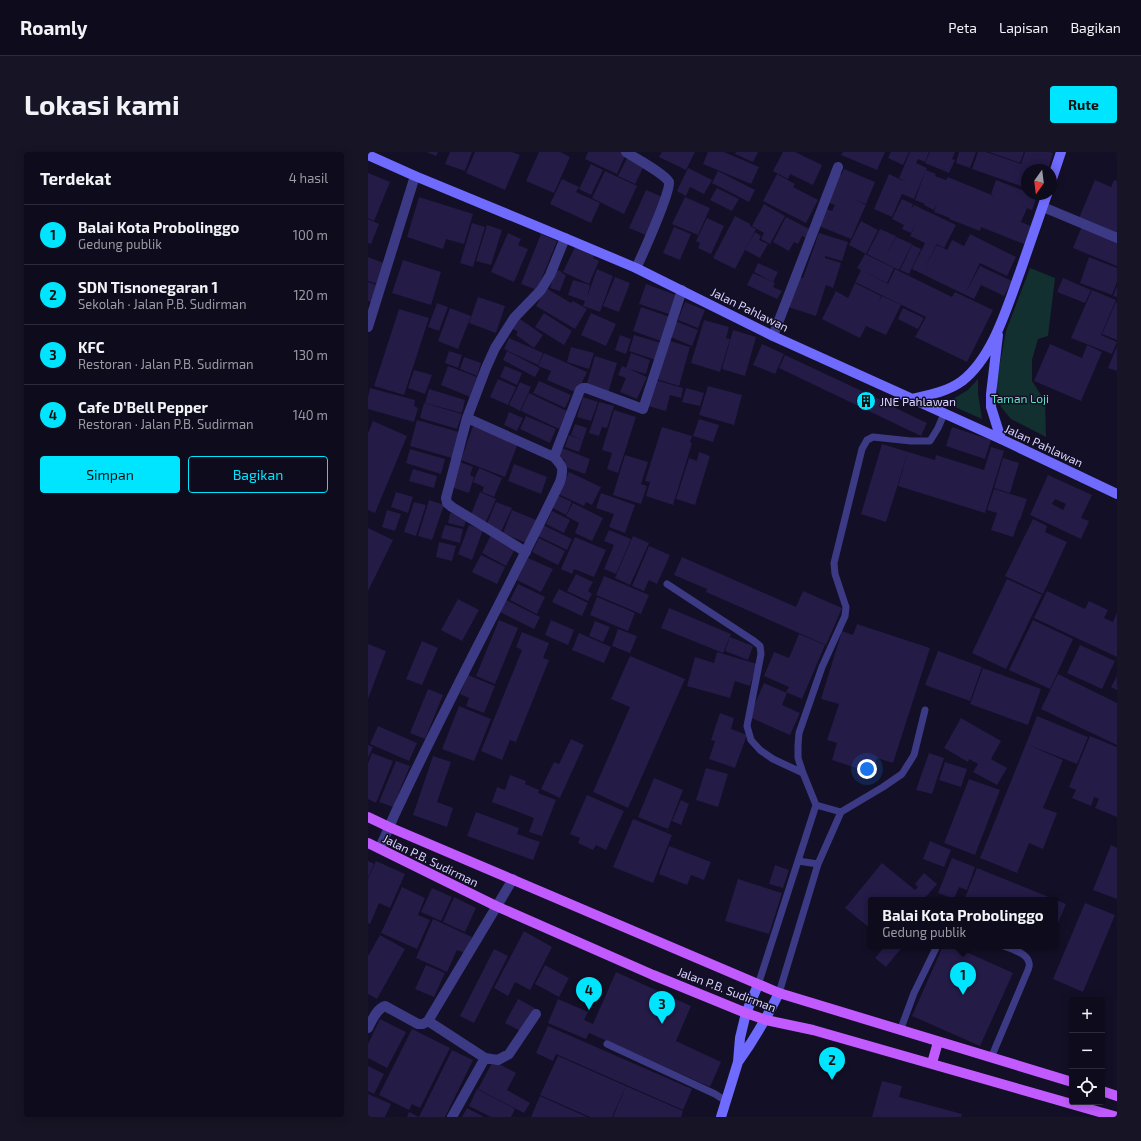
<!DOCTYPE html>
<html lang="id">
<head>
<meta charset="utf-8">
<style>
	:root { --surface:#0e0b1c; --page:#171425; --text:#f1f3f6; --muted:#9b9ba3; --line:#2e2b3b; --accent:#00e5ff }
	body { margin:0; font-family:"Exo 2",sans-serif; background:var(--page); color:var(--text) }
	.controls { position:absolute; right:12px; bottom:12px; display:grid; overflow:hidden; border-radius:4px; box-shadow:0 2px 10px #0003 }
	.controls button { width:36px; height:36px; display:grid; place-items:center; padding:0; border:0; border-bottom:1px solid var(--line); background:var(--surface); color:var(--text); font:20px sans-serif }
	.compass { position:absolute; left:653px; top:12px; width:36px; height:36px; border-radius:50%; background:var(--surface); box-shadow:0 2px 10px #0003; rotate:194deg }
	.you { position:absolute; left:499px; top:617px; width:14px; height:14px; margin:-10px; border:3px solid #fff; border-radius:50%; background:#1a73e8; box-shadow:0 0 0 6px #1a73e833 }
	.badge { display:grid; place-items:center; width:26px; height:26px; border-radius:50%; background:var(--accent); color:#111; font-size:13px; font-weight:700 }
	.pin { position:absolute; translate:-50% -33px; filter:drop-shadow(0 1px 2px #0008) }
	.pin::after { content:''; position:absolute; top:21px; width:14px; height:12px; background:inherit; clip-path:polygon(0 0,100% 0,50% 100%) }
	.popup { position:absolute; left:500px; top:745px; width:190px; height:52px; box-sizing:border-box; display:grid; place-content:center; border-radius:4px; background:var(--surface); filter:drop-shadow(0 1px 3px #0005); font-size:13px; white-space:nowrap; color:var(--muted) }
	.popup b { font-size:15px; color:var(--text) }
	.popup::after { content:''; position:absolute; left:50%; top:100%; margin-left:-8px; border:8px solid transparent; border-top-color:var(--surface) }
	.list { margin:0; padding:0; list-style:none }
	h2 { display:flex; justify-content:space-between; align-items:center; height:52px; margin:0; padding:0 16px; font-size:17px }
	h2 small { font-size:13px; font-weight:400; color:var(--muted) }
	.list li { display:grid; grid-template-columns:26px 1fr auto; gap:12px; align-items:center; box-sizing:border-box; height:60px; padding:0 16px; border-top:1px solid var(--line) }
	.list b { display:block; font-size:15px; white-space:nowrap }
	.list p { margin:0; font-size:13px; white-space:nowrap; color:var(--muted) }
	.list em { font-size:13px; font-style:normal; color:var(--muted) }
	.actions { display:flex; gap:8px; padding:12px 16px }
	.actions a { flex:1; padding:9px 0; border:1px solid var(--accent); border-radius:4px; text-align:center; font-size:14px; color:var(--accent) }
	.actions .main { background:var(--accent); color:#111 }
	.icon { flex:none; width:22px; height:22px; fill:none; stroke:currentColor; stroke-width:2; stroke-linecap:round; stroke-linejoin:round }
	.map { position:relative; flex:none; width:749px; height:965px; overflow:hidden; border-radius:4px }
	header { display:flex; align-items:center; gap:24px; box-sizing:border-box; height:56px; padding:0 20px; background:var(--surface); border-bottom:1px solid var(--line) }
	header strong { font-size:19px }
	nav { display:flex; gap:22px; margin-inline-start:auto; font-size:14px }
	.intro { display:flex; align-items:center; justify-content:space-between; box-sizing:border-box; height:96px; padding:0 24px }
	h1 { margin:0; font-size:28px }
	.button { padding:10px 18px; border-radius:4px; background:var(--accent); color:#111; font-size:14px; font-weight:700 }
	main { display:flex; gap:24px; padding:0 24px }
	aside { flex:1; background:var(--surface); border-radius:4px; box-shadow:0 2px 10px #0003 }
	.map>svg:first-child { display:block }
	.green { fill:#12302f }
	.building { fill:#241b47; fill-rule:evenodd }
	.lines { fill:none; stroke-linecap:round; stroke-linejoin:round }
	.lane { stroke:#3d3a85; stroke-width:7 }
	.street { stroke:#3d3a85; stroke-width:10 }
	.secondary { stroke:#6f6bff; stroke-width:10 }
	.primary { stroke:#c25bff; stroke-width:10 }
	.labels { text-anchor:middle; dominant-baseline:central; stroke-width:3; stroke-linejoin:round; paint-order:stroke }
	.street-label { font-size:12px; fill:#d9d4ff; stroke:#130f26 }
	.park-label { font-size:12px; fill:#5fe0c0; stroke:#130f26 }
	.poi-label { font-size:12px; fill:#d9d4ff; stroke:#130f26; text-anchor:start }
</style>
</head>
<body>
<header>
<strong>Roamly</strong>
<nav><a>Peta</a><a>Lapisan</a><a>Bagikan</a></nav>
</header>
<div class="intro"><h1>Lokasi kami</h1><a class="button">Rute</a></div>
<main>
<aside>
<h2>Terdekat<small>4 hasil</small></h2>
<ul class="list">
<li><span class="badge">1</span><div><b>Balai Kota Probolinggo</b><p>Gedung publik</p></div><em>100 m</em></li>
<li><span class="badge">2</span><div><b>SDN Tisnonegaran 1</b><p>Sekolah · Jalan P.B. Sudirman</p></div><em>120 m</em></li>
<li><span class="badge">3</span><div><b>KFC</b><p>Restoran · Jalan P.B. Sudirman</p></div><em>130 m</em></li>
<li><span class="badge">4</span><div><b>Cafe D'Bell Pepper</b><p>Restoran · Jalan P.B. Sudirman</p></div><em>140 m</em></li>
</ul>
<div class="actions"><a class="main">Simpan</a><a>Bagikan</a></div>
</aside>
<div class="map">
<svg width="749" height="965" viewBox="0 0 749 965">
	<rect width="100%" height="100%" fill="#130f26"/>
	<path class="green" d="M662 116 687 126 680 184 670 187 664 208V229L677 249 678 285 643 267 633 255 628 233 638 179Z
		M610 227V242L614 267 578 251 600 238Z"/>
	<path class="building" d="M59 0H70L68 4Z
		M82 0H104L97 19 77 12Z
		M107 0H144L152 3 137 38 98 21Z
		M171 0H192L202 5 186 41 158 29Z
		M220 0H254L258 2 249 22 217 7Z
		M294 0H327L318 18 291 5Z
		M340 0H356L391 15 383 32 335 12Z
		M368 0H390L385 10 367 2Z
		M415 0H427L454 13 445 33 422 22 420 27 405 19Z
		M475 0H517L509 18 473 3Z
		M523 0H541L535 13 520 6Z
		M542 0H561L557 10 550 7 548 11 559 16 558 18 568 22 567 24 578 28 580 25 626 44 623 42 628 28 659 40V42H665L669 44 664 58 650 53 659 56 653 70 663 74 656 92 613 75 612 79 581 67 582 66 566 60 569 51 566 58 556 53 557 52 547 48 557 20 546 47 534 42 524 65 506 57 521 22 540 31 531 26Z
		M562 0H587L584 7 587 8 581 21 557 11Z
		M591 0H608L602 16 588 11Z
		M610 0H618L653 12 657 0H682L685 1 680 18H659V36L604 17Z
		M621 0H656L652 11Z
		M260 4 277 12 267 32 250 24Z
		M223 12 235 18 223 43 211 37Z
		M320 16 344 28 336 42 322 35 318 44 309 39Z
		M476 17 507 30 498 52 488 48 498 53 493 64 488 62 493 64 483 87 451 74 458 57 464 59 467 53 459 50 470 22 473 23Z
		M237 19 269 34 256 62 224 46Z
		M350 19 387 38 381 50 344 31Z
		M0 21 22 30 6 69 0 66Z
		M409 22 427 32 425 35 450 48 438 71 395 49Z
		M194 27 211 35 208 40 232 51 223 71 182 52Z
		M727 28 743 35 746 28 749 29V83L711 66Z
		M349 36 371 47 364 59 342 48Z
		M278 38 297 46 280 84 261 76Z
		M51 45 105 62 96 92 78 87 75 97 39 85Z
		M317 45 342 56 330 83 304 72Z
		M534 47 545 52 543 57 546 53 588 73 576 96 569 92 555 119 569 93 579 98 584 88 596 94 602 82 648 105 639 124 612 111 598 140 612 114 644 129 636 144 613 133 606 147 544 117 557 91 542 84 549 70 543 81 534 77 536 73 524 67Z
		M396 52 417 64 402 92 393 87 396 81 384 74Z
		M367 64 382 72V74L388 77 367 117 345 106Z
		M418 65 445 79 440 87 434 84 430 92 426 90 421 99 405 90Z
		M339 66 356 74 343 102 330 96 332 91 328 89Z
		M0 67 11 72 3 92 0 91Z
		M493 69 510 78 498 102 481 93Z
		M104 71 117 75 105 115 92 111Z
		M119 73 134 78 123 113 108 109Z
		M714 74 749 88V114L705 96Z
		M306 75 323 82 312 108 295 101Z
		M512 77 528 84 518 105 528 85 544 92 531 118 499 102Z
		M387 80 393 84 391 88 400 92 392 106 377 98Z
		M140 81 153 87 150 93 160 97 146 130 123 120Z
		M451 81 480 90 474 109 457 104V106L473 111 465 136 458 133 448 164 420 155 430 125 435 126Z
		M173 82 189 89 169 138 153 132Z
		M208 93 227 102 225 106 231 109 221 132 195 120Z
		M544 93 553 97 541 122 532 118Z
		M497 102 526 116 519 131 489 116Z
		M0 105 18 112 10 132 0 129Z
		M721 105 749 116V130L744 143 712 131Z
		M35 108 73 120 63 153 24 141Z
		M390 111 410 120 405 130 386 120Z
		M188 117 194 120V121L198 123 192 139 182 136Z
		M229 117 245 124 232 160 215 154 217 149 200 143 205 128 222 133 219 145Z
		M527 117 584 145 587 140 625 158 599 210 547 185 558 165 487 130 493 118 520 132Z
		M385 121 407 131 405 135 414 139 409 147 379 133Z
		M247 125 262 131 251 160 235 154Z
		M695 126 723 138 717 151 689 140Z
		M0 130 12 134 6 151 0 149Z
		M487 131 513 144 511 149 514 144 533 153 518 183 498 174 492 186 454 167 468 139 480 146Z
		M278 132 308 143 301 162 271 152Z
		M749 134V145L745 144Z
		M178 136 203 151 205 149 219 157 207 177 168 154Z
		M724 138 748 148 733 183 749 190 744 202 703 186Z
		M110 145 137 154 128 181 101 171Z
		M317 150 337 158 330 176 310 168Z
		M748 150 749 151V188L734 182Z
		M69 151 80 155 71 179 60 175Z
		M273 155 302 165 293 189 265 179Z
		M82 156 103 164 90 197 70 189Z
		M535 156 556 166 550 177 530 167Z
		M31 157 61 166 36 243 6 234Z
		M176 161 204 179 196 193 167 175Z
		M223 161 248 172 238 194 213 183Z
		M149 165 175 183 166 196 148 183 150 180 142 175Z
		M336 168 361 175 358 186 362 187 352 220 323 211Z
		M307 169 330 178 324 194 300 184Z
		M365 178 388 185 377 224 354 217Z
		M252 183 263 187 258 202 247 198Z
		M266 183 293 191 288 208 261 199Z
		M141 186 175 201 170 213 136 197Z
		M299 188 322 195 311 234 288 227Z
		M394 192 416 202 407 222 385 213Z
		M682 192 714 206 719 193 734 200 713 249 666 229Z
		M749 194V219L740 216Z
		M203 195 226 201 221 217 199 210Z
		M81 199 94 203 90 216 77 211Z
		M139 199 172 216 167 225 135 208Z
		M176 201 219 220 209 241 179 228 183 219 170 214Z
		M263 201 282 208 278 222 258 216Z
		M417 203 515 249 512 256 515 250 559 271 553 284 411 216Z
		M227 204 249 211 240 241 218 234Z
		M96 205 113 211 109 224 92 217Z
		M80 214 109 225 102 245 73 233Z
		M137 214 154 221 149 233 132 225Z
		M254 214 279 225 269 247 252 240 258 226 250 223Z
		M46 218 64 223 57 242 40 236Z
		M130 227 148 235 140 253 122 245Z
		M287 228 315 236 313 246 302 243 298 259 280 254Z
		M171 229 203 243 197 256 165 241Z
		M152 230 163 235 152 259 141 253Z
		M340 234 374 243 366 273 331 263Z
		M2 236 47 248 46 254 50 256 46 270 0 257V245Z
		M318 236 336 241 332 254 314 250Z
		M61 237 97 248 94 261 57 251Z
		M161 241 199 259 191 277 153 259Z
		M215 245 230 250 223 269 209 265Z
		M231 250 246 254 239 276 234 275 231 284 221 281Z
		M56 251 94 262 89 277 52 266Z
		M246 258 268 265 250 321 239 317 244 301 234 298Z
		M141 260 155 266 149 279 136 273Z
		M158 264 188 277 182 291 152 277Z
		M331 267 351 273 345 290 325 284Z
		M49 268 91 280 84 306 42 294Z
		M5 269 39 284 7 361 0 358V281Z
		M207 272 219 276 215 288 203 283Z
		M105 274 150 291 137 325 93 308Z
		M294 275 324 284 322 290 324 291 305 353 278 344 282 330 277 329Z
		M584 275 623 288 617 307 578 294Z
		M201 283 215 288 211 300 197 295Z
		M514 292 540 300 518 370 493 362Z
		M623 295 636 299 617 361 530 334 540 300 567 308 568 303 616 318Z
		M194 296 222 307 217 322 195 314 197 308 190 305Z
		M42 297 77 307 73 322 38 311Z
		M331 300 342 304 327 353 308 347 321 306 329 309Z
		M257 303 280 310 273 332 279 334 273 352 245 343Z
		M635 306 651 311 642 341 626 336Z
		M92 310 105 315 102 323 106 325 101 341 83 335Z
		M146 312 179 325 173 342 140 329Z
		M111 316 134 326 126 345 114 340 116 335 105 330Z
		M45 317 69 324 66 336 41 329Z
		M201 320 233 335 224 353 218 350 216 354 190 342Z
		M680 323 724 343 713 366 721 369 713 387 662 363ZM687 347 698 352 695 358 684 352Z
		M626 337 659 347 652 368H651L645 385 623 378 629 361 619 358Z
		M28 340 45 345 40 361 23 355Z
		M112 340 128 347 117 372 102 365Z
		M233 341 267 353 257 381 241 375 246 362 228 356Z
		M187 342 204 350 198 363 181 354Z
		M61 348 76 353 64 388 50 384Z
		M46 350 58 353 48 384 36 380Z
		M128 350 144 356 133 380 118 374Z
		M205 351 235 366 224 389 207 381 211 371 198 364Z
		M19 358 33 362 27 379 14 375Z
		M144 358 168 368 158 391 135 381Z
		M184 359 202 368 196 381 178 372Z
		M82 361 99 365 96 375 80 371Z
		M665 367 679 374 677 380 699 390 675 442 637 424Z
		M77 373 95 377 92 391 73 386Z
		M101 373 115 378 104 408 90 402Z
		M175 373 204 387 199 398 170 384Z
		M0 376 25 388 0 439Z
		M241 378 263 387 248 422 236 417 246 393 236 389Z
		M123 383 148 395 138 414 114 401Z
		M265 384 281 391 262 433 247 426Z
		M207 385 238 398 226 425 206 417 204 422 193 417Z
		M171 386 197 399 190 413 164 400Z
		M71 390 88 394 84 409 68 405Z
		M281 394 302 403 289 432 281 428 276 439 264 434Z
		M113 403 137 415 129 432 104 420Z
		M314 405 428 455 435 439 474 456 458 493 338 440 339 437 306 423Z
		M160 406 185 417 173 440 149 428Z
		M208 422 225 430 220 439 224 442 220 449 199 439Z
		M236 424 281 443 273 462 228 443Z
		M639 427 674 443 638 517 604 501Z
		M150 432 177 445 169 462 142 448Z
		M191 437 220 451 214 464 184 450Z
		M679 439 717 457 721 449 740 458 736 466 745 470 749 461V505L666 466Z
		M229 445 267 461 260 479 222 463Z
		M90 447 111 458 94 489 73 478Z
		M136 447 172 465 166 477 130 459Z
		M301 456 363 482 355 501 293 476Z
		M131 468 150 476 127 532 108 524Z
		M183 468 206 478 200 493 177 483Z
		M665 468 705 487 682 537 641 518Z
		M227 469 242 475 235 490 221 484Z
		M489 472 562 496 525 611 509 606 504 621 464 608 469 591 459 588 471 552 453 547 474 479 485 483Z
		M250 477 269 484 262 501 244 494Z
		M154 480 181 491 175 506 181 508 148 590 142 588 134 608 113 599 154 498 148 495Z
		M211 481 243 495 236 511 204 498Z
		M431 482 457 493 434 547 418 540 421 535 396 524 406 500 421 506Z
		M362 485 385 494 380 508 357 499Z
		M54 489 70 496 54 533 38 527Z
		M0 492 18 499 0 547Z
		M712 493 747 509 734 537 699 521Z
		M570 499 614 515 602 549 557 533Z
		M349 500 389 512 382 534 367 529 362 546 319 534 327 505 346 511Z
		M262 504 317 527 260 656 225 640 262 555 243 547Z
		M615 516 673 537 660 573 602 552Z
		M690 522 749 551V593L673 557Z
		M100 523 127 534 116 561 98 554 101 546 92 542Z
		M749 524V538L743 535Z
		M396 531 419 541 414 553 432 561 422 583 381 565Z
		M60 537 75 543 57 587 42 581Z
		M91 554 123 567 106 609 74 597Z
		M352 561 366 566 363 577 379 583 367 616 341 607 347 589 343 588Z
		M669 564 720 585 709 612 658 592Z
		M593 566 633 589 623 607 639 616 629 633 605 620 610 612 601 607 600 610 576 596Z
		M10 574 49 591 41 609 2 592Z
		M722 584 749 595V665L727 656 731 647 726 645 723 654 704 646 708 638 701 635Z
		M203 587 216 593 192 646 173 637 186 610 191 612Z
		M658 592 695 608 675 656 689 661 675 697 661 691 649 721 612 706Z
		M0 593 5 595 0 606Z
		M4 601 25 609 8 651 0 647V611Z
		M561 601 576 606 564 642 548 638Z
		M65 604 83 610 69 650 85 656 79 675 45 663Z
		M28 609 42 614 25 655 11 650Z
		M577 610 599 617 593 635 571 628Z
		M338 616 360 622 350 655 328 648Z
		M142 623 158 629 157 632 171 638 170 641 188 648 174 684 161 680 166 666 124 650 129 635 137 638Z
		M286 626 315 638 300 677 270 665Z
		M601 627 632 638 607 703 576 691Z
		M219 643 256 659 238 698 228 693 225 698 210 691 212 686 202 682Z
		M313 648 321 652 313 673 304 669Z
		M108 660 151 676 149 682 172 690 165 708 99 684Z
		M265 667 304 683 285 731 245 715Z
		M562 689 583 698 576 715 555 707Z
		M743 693 749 696V747L725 738Z
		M301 694 343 710 336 728 323 723 319 733 291 722Z
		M584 706 607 715 599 738 591 735 586 747 570 741Z
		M0 709 6 712 0 726Z
		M8 709 37 722 22 756 11 751 2 772 0 771V727Z
		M514 711 547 738 550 735 547 732 556 721 569 732 557 746 559 748H503V777L477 756Z
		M407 713 421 718 415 736 401 732Z
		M609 716 698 752 687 778V748H596Z
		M370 727 414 741 401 782 357 769Z
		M34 735 57 746 50 763 62 768 49 797 13 781Z
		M64 736 84 745 73 769 53 760Z
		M86 745 108 756 97 780 75 770Z
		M717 751 747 763 715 840 685 827Z
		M65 767 104 785 97 801 89 798 79 820 48 806Z
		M156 779 184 795 162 838 147 830 140 844 126 836Z
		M12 783 37 797 9 847 0 842V804Z
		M517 794H535L518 815 507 806Z
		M575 794H585L645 821 612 894 544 864Z
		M126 797 140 804 106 871 92 864Z
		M58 813 77 821 66 845 47 837Z
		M177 813 201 826 191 845 167 832Z
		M248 820 323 854 308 889 353 910 342 935 221 881 218 887 180 871 190 847 220 860 216 868 225 872Z
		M150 847 167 856 154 880 137 871Z
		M12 867 38 880 19 916 0 906V892Z
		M180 874 324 937 315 958 188 902 185 909 168 901Z
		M44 877 82 896 52 956 44 952 41 958 11 943Z
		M84 898 105 908 77 965H39L41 960 51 965Z
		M190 904 258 934 244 965H222L172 943Z
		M125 909 148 921 139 938 162 951 156 961 110 937Z
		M0 914 16 922 6 942 0 939Z
		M514 929 534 934 531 945 594 962 593 965H504Z
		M258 934 315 959 313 965H245Z
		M109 937 147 957 143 965H123L101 954Z
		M0 942 23 952 17 965H0Z
		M172 944 219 965H163Z
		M99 956 116 965H94Z"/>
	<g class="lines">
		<path class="lane" d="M299 432 386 489 392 494 393 502 379 574 383 588 392 598 405 607 435 621
			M448 653 473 660
			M430 709 450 712
			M390 833 448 653 435 621 430 606V593L431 581 454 515 477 464 478 455 467 422 466 411 494 297 499 288 505 285 543 289H562L570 276 576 262
			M411 841 450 712 473 660 515 635 534 622 546 603 557 558
			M532 879 546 841 569 794
			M239 892 347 942 358 949
			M623 906 660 818C661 815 662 813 661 811 660 801 643 797 636 794"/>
		<path class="street" d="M258 0C267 6 297 22 301 30 304 37 273 106 268 116
			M675 55 749 86
			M0 175 47 24
			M405 184 470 15
			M186 305 212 238 215 236H218L275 257 314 138
			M158 400 84 355 79 351 78 346 99 266 118 216 127 196 146 166 173 138 182 123 197 86
			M12 696C19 680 26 663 34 647 84 540 141 436 192 330 196 316 195 315 186 305L99 266
			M60 869 117 906 130 908 141 902 168 862
			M0 876C4 869 8 857 17 854L50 872H55L60 869 145 727
			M84 965 117 906"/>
		<path class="secondary" d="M0 3 47 24 197 86 268 116 405 184 633 287 749 342
			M683 30 693 0
			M630 183 623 242V255L633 287
			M543 247C561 243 579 240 594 229 625 205 639 155 652 120 661 94 670 68 679 42
			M370 910C386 888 399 865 411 841
			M353 965 370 910 372 886 378 861 390 833"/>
		<path class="primary" d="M0 665 21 675 411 841 704 930
			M0 691 128 754 285 823 378 861 398 868 445 878 749 965
			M564 911 570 890
			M734 939 749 944"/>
	</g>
	<defs>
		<symbol id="building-disc" viewBox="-11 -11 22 22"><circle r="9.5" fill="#00e5ff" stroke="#130f26"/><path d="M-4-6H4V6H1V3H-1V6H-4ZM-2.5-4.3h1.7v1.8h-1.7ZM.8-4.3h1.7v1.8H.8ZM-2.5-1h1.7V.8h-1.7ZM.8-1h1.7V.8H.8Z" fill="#111"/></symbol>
	</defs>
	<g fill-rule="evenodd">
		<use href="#building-disc" x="487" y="238" width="22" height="22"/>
	</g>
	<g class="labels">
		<g class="street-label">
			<text transform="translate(382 157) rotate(26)">Jalan Pahlawan</text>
			<text transform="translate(676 293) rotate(25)">Jalan Pahlawan</text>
			<text transform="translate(63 708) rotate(26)">Jalan P.B. Sudirman</text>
			<text transform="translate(359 837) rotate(21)">Jalan P.B. Sudirman</text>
		</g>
		<g class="park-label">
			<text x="652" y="246">Taman Loji</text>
		</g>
		<g class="poi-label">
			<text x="512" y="249">JNE Pahlawan</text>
		</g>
	</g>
</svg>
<div class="controls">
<button>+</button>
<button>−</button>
<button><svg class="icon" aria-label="locate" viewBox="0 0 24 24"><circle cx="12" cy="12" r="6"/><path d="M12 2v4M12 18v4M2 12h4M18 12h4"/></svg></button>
</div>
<svg class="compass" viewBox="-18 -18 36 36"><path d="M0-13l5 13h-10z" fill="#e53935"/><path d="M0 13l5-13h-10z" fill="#9b9ba3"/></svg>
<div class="you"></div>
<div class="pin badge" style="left:595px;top:843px">1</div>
<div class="popup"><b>Balai Kota Probolinggo</b>Gedung publik</div>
<div class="pin badge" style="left:464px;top:928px">2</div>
<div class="pin badge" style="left:294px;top:872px">3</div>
<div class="pin badge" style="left:221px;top:858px">4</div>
</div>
</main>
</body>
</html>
